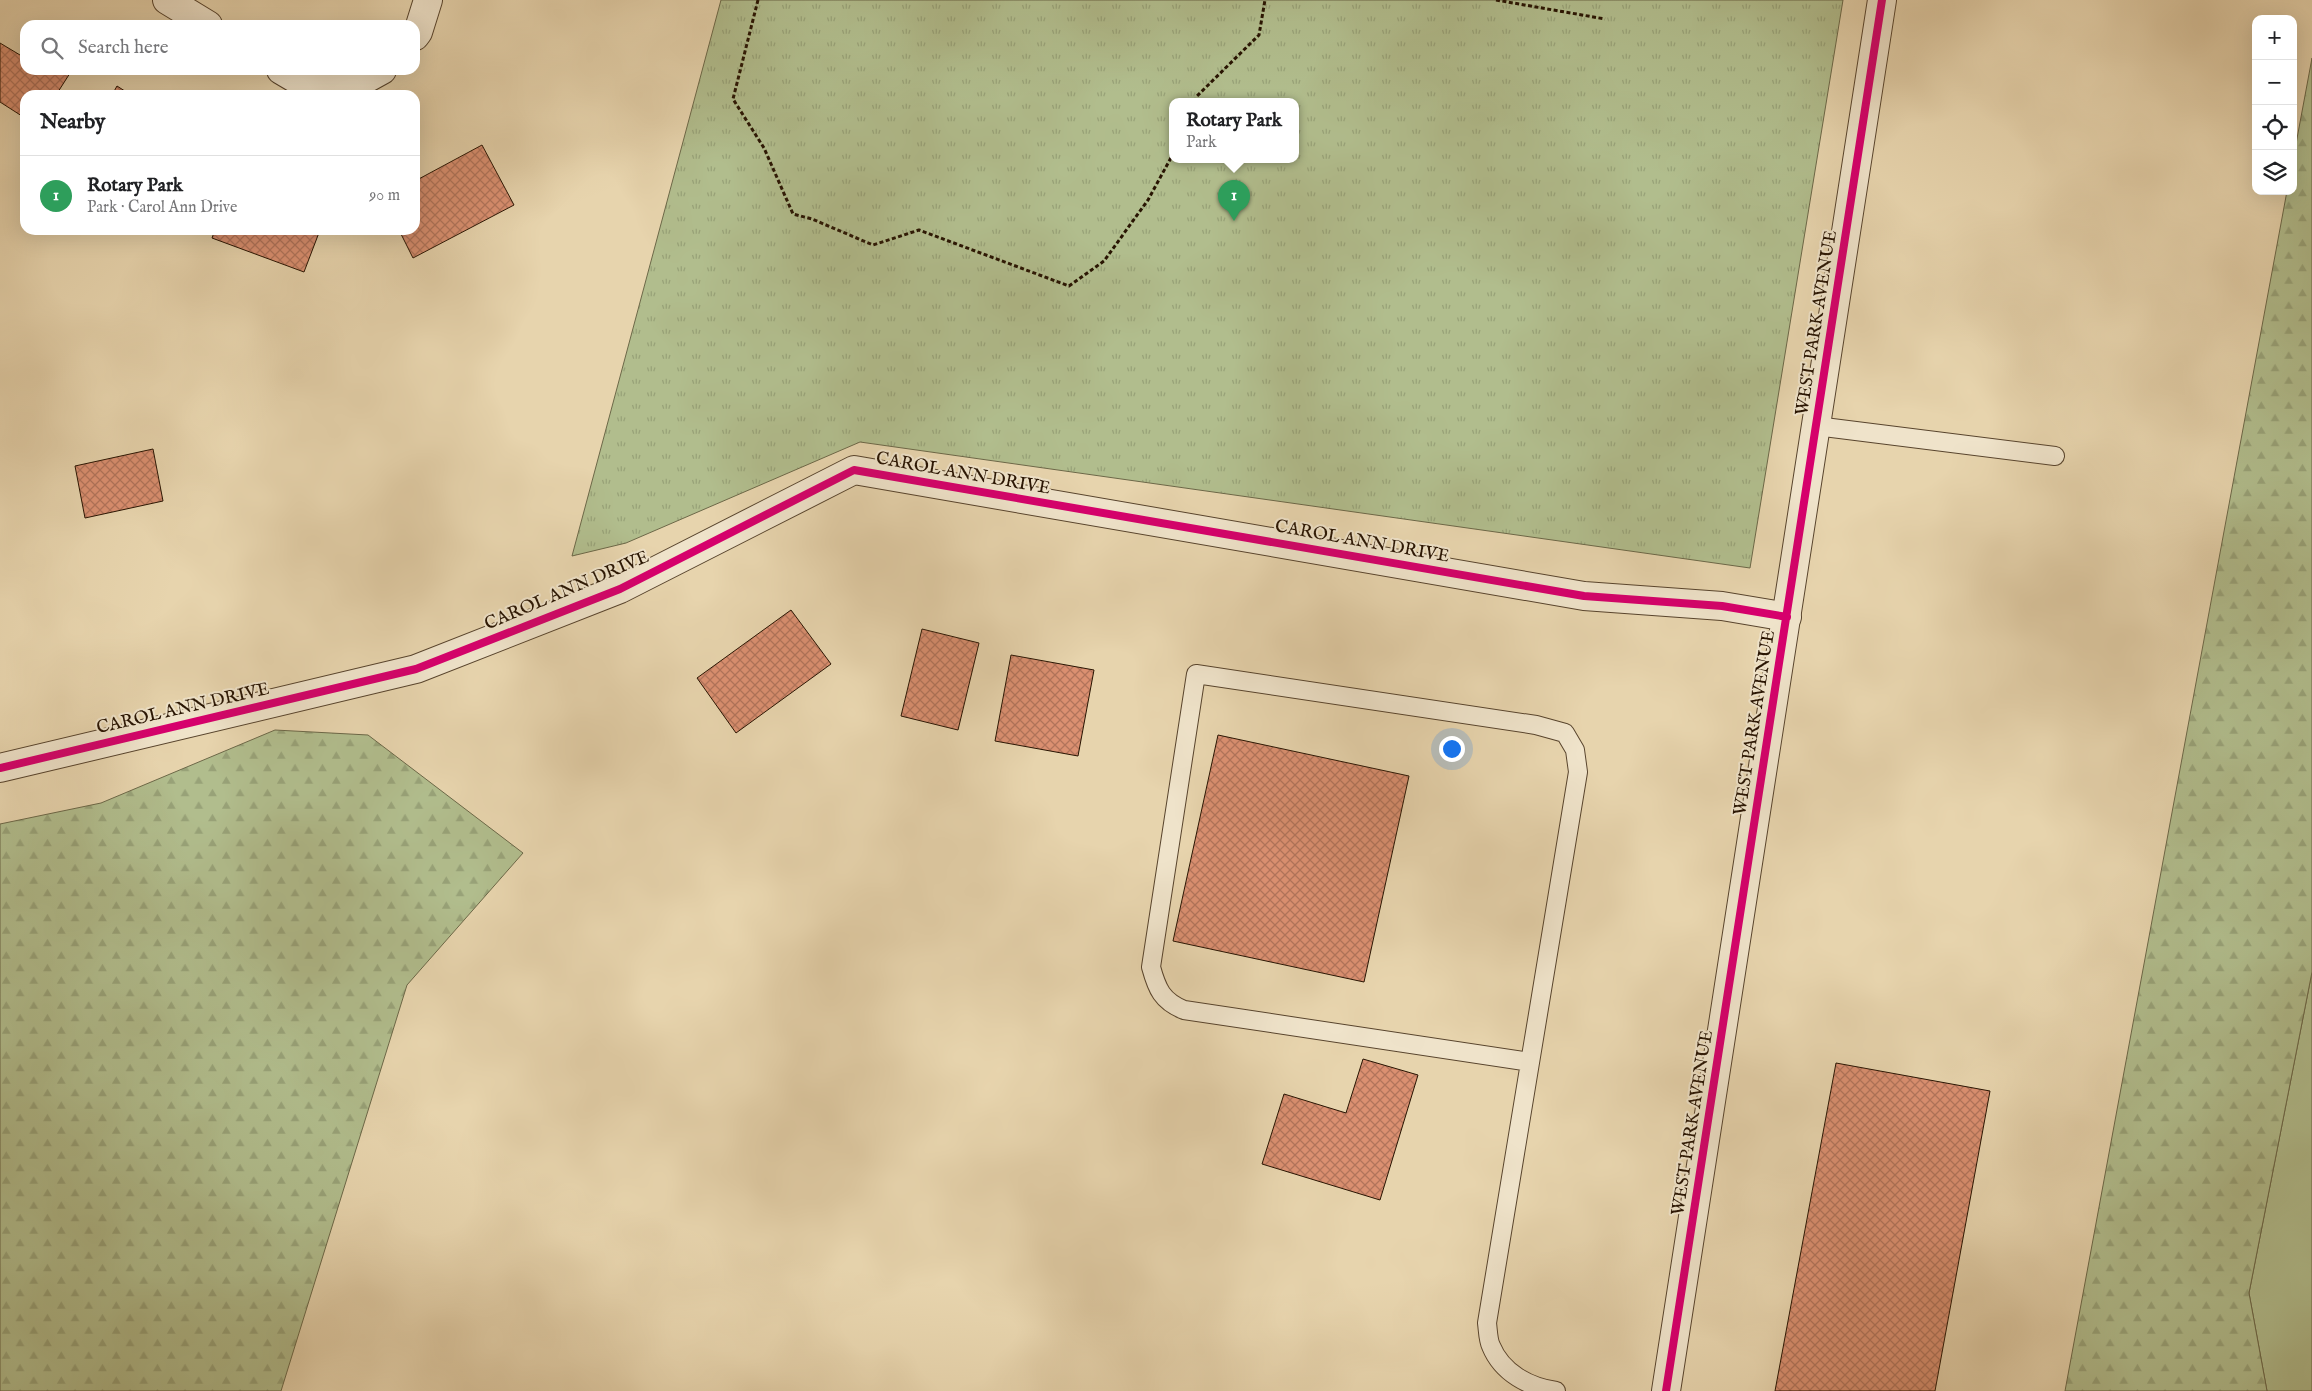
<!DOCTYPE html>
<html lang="en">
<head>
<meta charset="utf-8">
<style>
	:root { --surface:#fff; --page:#f2f2f2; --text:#202124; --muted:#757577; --line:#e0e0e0; --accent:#0f766e }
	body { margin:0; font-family:"IM FELL English",serif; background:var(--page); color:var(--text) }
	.controls { position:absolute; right:15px; top:15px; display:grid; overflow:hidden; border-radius:10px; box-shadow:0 5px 20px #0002 }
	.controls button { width:45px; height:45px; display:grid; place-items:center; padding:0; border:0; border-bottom:1px solid var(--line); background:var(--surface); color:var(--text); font:25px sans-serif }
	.you { position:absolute; left:1451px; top:748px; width:18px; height:18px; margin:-12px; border:4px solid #fff; border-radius:50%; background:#1a73e8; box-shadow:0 0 0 8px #1a73e833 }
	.badge { display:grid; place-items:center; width:32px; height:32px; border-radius:50%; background:var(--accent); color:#fff; font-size:16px; font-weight:700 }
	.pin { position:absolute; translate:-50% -41px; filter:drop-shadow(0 1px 2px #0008) }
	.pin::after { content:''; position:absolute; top:26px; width:18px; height:15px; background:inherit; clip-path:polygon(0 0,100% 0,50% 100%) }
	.popup { position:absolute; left:1169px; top:98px; width:130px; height:65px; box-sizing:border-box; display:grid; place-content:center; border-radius:10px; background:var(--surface); filter:drop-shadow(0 1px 4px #0005); font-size:16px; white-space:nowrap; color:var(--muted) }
	.popup b { font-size:19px; color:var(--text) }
	.popup::after { content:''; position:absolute; left:50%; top:100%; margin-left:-10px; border:10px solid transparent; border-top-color:var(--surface) }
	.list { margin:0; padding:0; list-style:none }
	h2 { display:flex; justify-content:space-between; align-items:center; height:65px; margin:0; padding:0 20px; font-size:21px }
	h2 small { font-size:16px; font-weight:400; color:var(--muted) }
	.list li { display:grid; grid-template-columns:32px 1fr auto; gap:15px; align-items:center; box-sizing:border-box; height:80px; padding:0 20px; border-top:1px solid var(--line) }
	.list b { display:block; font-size:19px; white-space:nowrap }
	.list p { margin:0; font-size:16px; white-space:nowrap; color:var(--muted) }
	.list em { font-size:16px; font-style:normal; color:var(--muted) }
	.icon { flex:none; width:28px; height:28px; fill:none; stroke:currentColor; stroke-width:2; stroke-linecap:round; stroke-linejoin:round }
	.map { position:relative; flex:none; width:2312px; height:1391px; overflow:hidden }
	.search { position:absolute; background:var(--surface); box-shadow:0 5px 20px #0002; left:20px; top:20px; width:400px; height:55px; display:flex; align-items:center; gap:12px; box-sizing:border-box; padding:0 18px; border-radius:15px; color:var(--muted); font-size:19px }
	.panel { position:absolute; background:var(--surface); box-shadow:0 5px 20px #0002; left:20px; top:90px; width:400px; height:145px; border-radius:15px }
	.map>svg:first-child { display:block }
	.green { fill:#b1bd8d; stroke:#6c6848 }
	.forest { fill:url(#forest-firs); stroke:#6c6848 }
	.park { fill:url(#park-tufts); stroke:#6c6848; fill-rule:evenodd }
	.building { fill:url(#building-cross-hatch); stroke:#281402 }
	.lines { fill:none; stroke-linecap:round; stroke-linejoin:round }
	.service-casing { stroke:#58442d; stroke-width:20 }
	.minor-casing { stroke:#58442d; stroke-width:30 }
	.tertiary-casing { stroke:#58442d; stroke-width:30 }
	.path { stroke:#281402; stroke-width:3; stroke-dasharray:4 2.5; stroke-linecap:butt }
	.service { stroke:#efe3ca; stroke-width:18 }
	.minor { stroke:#efe3ca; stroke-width:28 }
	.tertiary { stroke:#efe3ca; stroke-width:28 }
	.cycleway-casing { stroke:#efe3ca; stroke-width:11 }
	.cycleway { stroke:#d6006c; stroke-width:8 }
	.labels { text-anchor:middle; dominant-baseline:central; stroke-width:4; stroke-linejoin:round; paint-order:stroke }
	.street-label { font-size:18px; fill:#281402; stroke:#efe3ca }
</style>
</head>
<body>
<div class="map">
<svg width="2312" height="1391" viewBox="0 0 2312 1391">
	<defs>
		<pattern id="forest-firs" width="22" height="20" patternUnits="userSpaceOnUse" patternTransform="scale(1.25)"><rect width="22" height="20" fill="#b1bd8d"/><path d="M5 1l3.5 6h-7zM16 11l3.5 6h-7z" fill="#98a278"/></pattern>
		<pattern id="park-tufts" width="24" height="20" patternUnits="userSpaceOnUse" patternTransform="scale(1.25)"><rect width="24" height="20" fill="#b1bd8d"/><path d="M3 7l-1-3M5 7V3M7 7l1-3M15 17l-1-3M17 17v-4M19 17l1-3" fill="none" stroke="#98a278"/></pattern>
		<pattern id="building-cross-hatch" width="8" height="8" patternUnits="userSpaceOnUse" patternTransform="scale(1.25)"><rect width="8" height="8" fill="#db9071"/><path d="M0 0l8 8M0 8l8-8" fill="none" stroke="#b2745b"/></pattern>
	</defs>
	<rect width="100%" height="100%" fill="#e7d4ad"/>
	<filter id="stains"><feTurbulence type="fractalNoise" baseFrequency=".004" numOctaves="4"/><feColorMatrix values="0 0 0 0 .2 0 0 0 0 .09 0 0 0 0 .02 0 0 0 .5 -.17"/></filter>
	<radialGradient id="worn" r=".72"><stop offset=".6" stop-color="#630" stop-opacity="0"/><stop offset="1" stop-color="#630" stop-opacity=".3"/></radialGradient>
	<path class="green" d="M2312 972V1391H2267L2249 1293Z"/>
	<path class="forest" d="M2312 58V972L2249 1293 2267 1391H2065L2287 191H2293V160Z
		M275 730 368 735 523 853 407 985 281 1391H0V824L101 803Z"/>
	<path class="park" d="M721 0H1843L1750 568 860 442 626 543 572 556ZM1173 102H1295V160H1173Z"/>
	<path class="building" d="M0 43 25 58V70H72L56 95H25V118L0 102Z
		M117 86 131 95H112Z
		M482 145 514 205 413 258 399 230H415V181Z
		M215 230H320L304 272 212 238Z
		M153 449 163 501 85 518 75 466Z
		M791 610 831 664 736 733 697 678Z
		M922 629 979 643 958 730 901 716Z
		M1011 655 1094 670 1078 756 995 741Z
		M1218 735 1409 776 1364 982 1173 941Z
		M1363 1059 1418 1075 1380 1200 1262 1164 1284 1094 1346 1113Z
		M1836 1063 1990 1091 1935 1391H1775Z"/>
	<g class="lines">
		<defs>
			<path id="service" d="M1816 426 2055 456
				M1530 1062 1184 1010C1162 1001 1157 989 1151 967L1196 674 1536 725 1565 733 1575 750 1578 772 1487 1323C1488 1330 1488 1340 1491 1346 1502 1373 1529 1387 1556 1391"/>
			<path id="minor" d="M167 0 208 25
				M415 36 418 32 428 0
				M281 70 303 83 353 86 382 70
				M0 768 416 669 620 589 854 470 1584 596 1722 606 1787 617"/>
			<path id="tertiary" d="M1666 1391 1882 0"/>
		</defs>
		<use href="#service" class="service-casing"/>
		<use href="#minor" class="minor-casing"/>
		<use href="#tertiary" class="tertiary-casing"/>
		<path class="path" d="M758 0 733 99 764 148 793 214 812 219 873 245 919 230 1069 286 1104 261 1148 200 1173 154
			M1496 0 1605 19
			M1195 102 1197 96 1259 35 1265 0"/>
		<use href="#service" class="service"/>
		<use href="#minor" class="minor"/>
		<use href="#tertiary" class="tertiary"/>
		<defs>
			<path id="cycleway" d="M0 768 416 669 620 589 854 470 1584 596 1722 606 1787 617
				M1666 1391 1882 0"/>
		</defs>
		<use href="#cycleway" class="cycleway-casing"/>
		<use href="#cycleway" class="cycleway"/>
	</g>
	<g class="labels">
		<g class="street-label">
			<text transform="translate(1817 323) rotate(-81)">WEST PARK AVENUE</text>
			<text transform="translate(963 474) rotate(10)">CAROL ANN DRIVE</text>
			<text transform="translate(1362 542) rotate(10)">CAROL ANN DRIVE</text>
			<text transform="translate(567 591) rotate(-23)">CAROL ANN DRIVE</text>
			<text transform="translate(183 709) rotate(-13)">CAROL ANN DRIVE</text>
			<text transform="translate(1755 723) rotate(-81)">WEST PARK AVENUE</text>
			<text transform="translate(1693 1123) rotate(-81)">WEST PARK AVENUE</text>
		</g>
	</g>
	<rect width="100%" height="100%" filter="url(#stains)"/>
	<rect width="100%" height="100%" fill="url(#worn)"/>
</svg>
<div class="controls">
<button>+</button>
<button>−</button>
<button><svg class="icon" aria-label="locate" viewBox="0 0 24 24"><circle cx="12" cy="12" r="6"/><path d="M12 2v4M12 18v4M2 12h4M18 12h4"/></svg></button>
<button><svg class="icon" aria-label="layers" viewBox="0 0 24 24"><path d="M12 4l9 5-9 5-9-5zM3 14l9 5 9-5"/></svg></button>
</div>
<div class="you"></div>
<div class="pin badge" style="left:1234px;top:221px;background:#2e9e5b">1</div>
<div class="popup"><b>Rotary Park</b>Park</div>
<div class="search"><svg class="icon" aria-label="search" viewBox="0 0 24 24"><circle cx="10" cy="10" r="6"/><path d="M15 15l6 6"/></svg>Search here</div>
<section class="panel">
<h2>Nearby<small></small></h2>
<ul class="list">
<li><span class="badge" style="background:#2e9e5b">1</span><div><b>Rotary Park</b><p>Park · Carol Ann Drive</p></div><em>90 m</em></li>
</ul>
</section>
</div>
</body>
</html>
